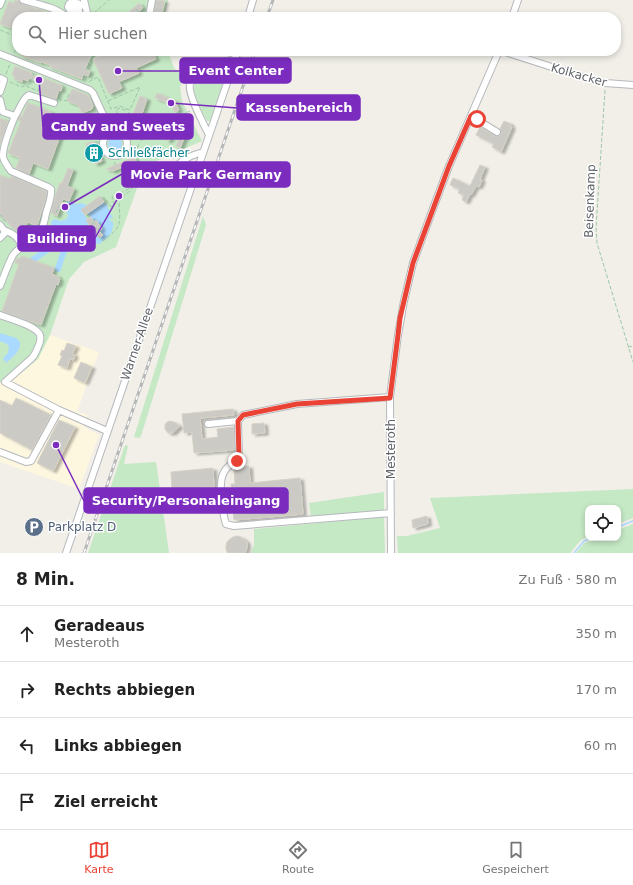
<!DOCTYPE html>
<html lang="de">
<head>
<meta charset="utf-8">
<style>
	:root { --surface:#fff; --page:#f6f6f6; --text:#222; --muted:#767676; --line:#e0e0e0; --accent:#ea4335 }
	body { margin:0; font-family:"DejaVu Sans",sans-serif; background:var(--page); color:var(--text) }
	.controls { position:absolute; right:12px; bottom:12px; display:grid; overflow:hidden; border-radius:8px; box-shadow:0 2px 6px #0003 }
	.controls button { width:36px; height:36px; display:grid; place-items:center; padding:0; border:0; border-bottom:1px solid var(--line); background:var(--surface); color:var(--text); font:20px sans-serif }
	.stop { position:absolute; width:12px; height:12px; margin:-9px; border:3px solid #ea4335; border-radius:50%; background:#fff }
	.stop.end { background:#ea4335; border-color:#fff; box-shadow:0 1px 4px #0008 }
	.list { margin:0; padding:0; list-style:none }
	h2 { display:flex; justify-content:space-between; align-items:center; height:52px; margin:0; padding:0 16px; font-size:17px }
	h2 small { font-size:13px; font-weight:400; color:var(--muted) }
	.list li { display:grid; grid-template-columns:26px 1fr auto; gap:12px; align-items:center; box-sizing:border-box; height:56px; padding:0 16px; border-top:1px solid var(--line) }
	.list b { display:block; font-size:15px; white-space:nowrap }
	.list p { margin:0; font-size:13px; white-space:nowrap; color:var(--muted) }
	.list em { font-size:13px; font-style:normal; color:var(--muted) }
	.icon { flex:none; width:22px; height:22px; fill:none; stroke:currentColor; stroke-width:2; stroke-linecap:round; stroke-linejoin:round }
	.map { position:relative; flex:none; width:633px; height:553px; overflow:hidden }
	.search { position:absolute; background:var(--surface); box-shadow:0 2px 6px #0003; left:12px; right:12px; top:12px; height:44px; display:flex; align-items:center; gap:10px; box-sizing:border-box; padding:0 14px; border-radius:16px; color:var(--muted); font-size:15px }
	.sheet { height:276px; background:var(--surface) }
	nav { display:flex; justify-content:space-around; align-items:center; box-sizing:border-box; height:56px; border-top:1px solid var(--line); background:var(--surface); font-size:11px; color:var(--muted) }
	nav a { display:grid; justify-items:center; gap:2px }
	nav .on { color:var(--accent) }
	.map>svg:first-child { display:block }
	.commercial { fill:#fef7e0 }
	.green { fill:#c5e8c5 }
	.water { fill:#aadaff }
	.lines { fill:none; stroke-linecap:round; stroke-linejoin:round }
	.stream { stroke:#aadaff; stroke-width:1.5 }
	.canal { stroke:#aadaff; stroke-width:6 }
	.building { fill:#cccac5; stroke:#d6d1c6; filter:url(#shadow) }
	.minor-casing { stroke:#b5b8bc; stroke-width:8 }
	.path { stroke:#9cc7a9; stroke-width:1; stroke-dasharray:4 2; stroke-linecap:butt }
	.minor { stroke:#fff; stroke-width:6 }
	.rail-casing { stroke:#b6b7b8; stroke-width:3 }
	.rail { stroke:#fff; stroke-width:1.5; stroke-dasharray:4.5; stroke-linecap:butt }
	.route { stroke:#ea4335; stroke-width:5 }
	.labels { text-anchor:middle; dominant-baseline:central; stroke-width:3; stroke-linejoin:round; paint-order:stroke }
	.street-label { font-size:12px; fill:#5f6368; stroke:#fff }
	.culture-label { font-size:12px; fill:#0d838f; stroke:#fff; text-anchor:start }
	.service-label { font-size:12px; fill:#4e5e75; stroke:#fff; text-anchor:start }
	.leader { fill:none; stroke:#7b2cbf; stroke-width:1.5 }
	.callout-dot { fill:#7b2cbf; stroke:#fff; stroke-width:1.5 }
	.callout { fill:#7b2cbf; stroke:#7b2cbf; stroke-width:1.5 }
	.callout-label { font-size:13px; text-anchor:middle; font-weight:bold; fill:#fff }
</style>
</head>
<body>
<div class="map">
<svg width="633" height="553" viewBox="0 0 633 553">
	<defs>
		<filter id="shadow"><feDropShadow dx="3.5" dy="2" stdDeviation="1" flood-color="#0004"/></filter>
	</defs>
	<rect width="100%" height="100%" fill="#f1efe8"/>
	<path class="commercial" d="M50 335 99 352 77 412 87 414 84 427 99 435 79 489 0 462V382L6 385 38 359Z"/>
	<path class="green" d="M0 0H168L164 17H17V51H168L174 68 185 78 180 86 182 101 202 141 145 166 116 247 84 262 69 279 50 335 38 359 6 385 0 382Z
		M224 68 227 72 210 121H207L199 106 193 90 196 81Z
		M203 216 206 225 142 433 140 438 134 437Z
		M125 445 128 446 124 464 156 462 169 553H88Z
		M633 489V518L618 524V508H588V537L581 540 570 553H398L397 536H407L440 528 430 498Z
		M384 492V511L311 517 309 503Z
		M384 517 385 553H251L254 545V529Z
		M633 524V553H576L584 543 598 538H618V530Z"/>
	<path class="water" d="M108 144a7 7 0 1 1 14 0a7 7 0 1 1-14 0Z
		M67 201 77 204 80 203 87 205 81 210 87 219 65 235H59L52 232 51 222 54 219 61 221 67 219 68 215 66 210 64 209Z
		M104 202 105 204 107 205 113 219 110 218 109 220 113 222C114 233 108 238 99 244 93 243 84 239 79 245 75 249 76 249 71 251L67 250C78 223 94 246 103 235 110 225 102 215 91 218L86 211H91Z
		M0 333 16 338 20 342C21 351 13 357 6 363L3 358 8 353 9 347 7 344 0 341Z"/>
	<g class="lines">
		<path class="stream" d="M618 527 633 521
			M574 553 584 541 592 538"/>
		<path class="canal" d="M30 262 51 247
			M58 269C61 260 64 247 70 240 74 237 79 234 84 234 91 234 97 239 102 232 103 229 103 226 101 223 95 212 76 229 70 234"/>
	</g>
	<path class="building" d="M15 0 19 1 22 4 41 10 59 17H17V30L0 24 9 1 14 4Z
		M156 0 165 1 161 17H154Z
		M139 3 143 8 132 17H129L127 14Z
		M20 51H93L85 69 90 71 88 76 83 74 82 79 51 67 49 66 50 65 41 62V63L22 56Z
		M112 51H152L156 59 136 68 139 73 121 81 119 82 122 88 109 94 93 59Z
		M15 66 32 73 31 74 36 76 61 85 62 87 61 91 59 90 56 99 38 92 42 84 29 78 28 81 23 79 22 82 14 79 15 77 12 75Z
		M72 89 89 96 93 106 92 109 82 113 78 105 67 101Z
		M157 93 175 101 179 110 175 112 171 104 155 98Z
		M140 96 147 99 141 117 133 114Z
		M28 103 51 112 44 129 60 136 48 169 33 163 29 174 16 168 20 158 8 153 21 121 18 120 20 116 22 117Z
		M160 114 171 139 167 141 156 116Z
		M0 118 8 122 0 144Z
		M183 121 188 130 180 148 176 146 182 130 179 122Z
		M504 121 511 124 510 126 512 127 501 152 492 147 494 144 476 135 480 127 495 136H499L501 134V132L500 129Z
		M94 141 102 161 95 164 86 144Z
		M134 157 136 161 113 171 106 169Z
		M480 165 485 167 480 179 482 180 479 187 476 186 471 195 470 194 466 202 462 200 464 195 458 193 460 189 450 185 453 178 470 186Z
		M68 168 73 170 67 186 74 189 69 201 63 199 57 216 51 213 56 194 60 183H62Z
		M0 175 10 179 12 176 47 192 45 201 37 226 28 222 23 229 28 236 27 237 9 225 10 224 8 223V222L0 216Z
		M100 196 104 202 85 215 81 210Z
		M91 217 94 222 96 220 102 229 99 231 103 235 99 238 86 220Z
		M21 256 54 268 52 274 59 277 58 279H60L58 285 56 284 41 325 2 311 19 264 15 263 17 258 20 259Z
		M67 343 76 346 72 354 75 355 73 360 70 359 67 368 58 365 62 356 60 355 62 350 64 351Z
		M81 362 92 367 85 383 74 378Z
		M16 398 51 415 32 450 0 433V400L12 406Z
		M233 409 234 415 200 418 202 439 218 437 217 429 234 427V450L194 453 192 432 184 433 182 414Z
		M59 420 75 427 53 471 37 463Z
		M169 421 174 422 180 426 173 433H168L165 429V424Z
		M264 423 265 433 252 434V424Z
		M249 466 250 483 300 478 303 514 234 520 231 484H235L234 468Z
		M213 468 214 487 172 491 171 472Z
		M427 516 428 524 413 528 412 520Z
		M237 536 241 537 245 540 247 543V547L246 551 245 553H228L226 550V546L227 542 230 539 233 537Z"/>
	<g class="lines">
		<defs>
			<path id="minor" d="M23 0C36 4 57 7 66 17
				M74 0 69 4 68 7 75 17
				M84 0 88 17
				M74 6a3 3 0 1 1 6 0a3 3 0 1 1-6 0Z
				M0 5 2 0
				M78 9 81 17
				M149 17 152 0
				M248 17 253 0
				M512 17 518 0
				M502 51 586 78 605 83 633 85
				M0 54 90 90 93 93 111 132
				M0 78 4 80 0 92
				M0 100 3 112 15 116C11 126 2 147 3 157 4 161 8 167 11 171L48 187 51 189C52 196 49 203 47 210 45 216 45 222 42 228 36 240 21 244 13 255 8 264 4 276 0 286
				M15 116C20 109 22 99 29 95L54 103
				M471 116 497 132
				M103 144a12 12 0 1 1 24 0a12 12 0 1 1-24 0Z
				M209 135C204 125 187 93 190 84 195 72 224 63 236 58
				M177 166C184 158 193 155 203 152
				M0 225 4 230V234L0 238
				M4 230C12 233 20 238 21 246
				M0 315C9 319 36 325 40 335 41 339 40 343 38 347 36 351 35 355 32 358L5 382 59 410 107 431
				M238 421 239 457C236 463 230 464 226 469 223 473 221 479 221 484 220 493 223 515 226 524L234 526 391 513
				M208 424 238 421 243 415 297 404 390 397
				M0 452 26 462 31 461 59 410
				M66 553 238 51
				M391 553 390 397 398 335 404 301 413 263 431 214 449 166 499 51"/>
		</defs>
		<use href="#minor" class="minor-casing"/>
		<path class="path" d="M136 9 141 15 138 17
			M94 13 109 0
			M140 17 142 15V16
			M0 30 15 36 17 38
			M14 53 17 47
			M87 70 94 51
			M6 74 10 64
			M84 80 86 75
			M32 81 40 85 39 88H40
			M10 82 21 87 30 84 34 74
			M89 82 90 81 98 77 111 109 120 106 127 109
			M26 86 38 91 39 88
			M605 90 596 228 597 243 633 362
			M58 99 66 101 69 94
			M108 101 140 87 130 110
			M118 115 116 110 120 108 126 111 127 109 130 110 126 119 122 133
			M112 119 118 116C134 122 133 127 140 141L146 138 150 129 141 123 133 125
			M51 131 55 127 63 123 64 122 63 116 66 114 74 118 82 115
			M58 134C61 128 66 127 72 127L83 135 91 133
			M127 139 190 111
			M95 142H97L103 143
			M125 151 130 155 132 157
			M136 154 139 142
			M114 156 115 165
			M101 198H105L111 207 114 205 112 197C116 192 118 193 123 192 126 191 129 188 131 187L133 170 139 163
			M56 213 59 206
			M0 215 2 216 1 218 6 221V220
			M95 222 91 225 102 241C123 227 120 224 119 201L124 198V195C134 189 132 188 135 177 136 174 138 171 139 168 140 159 136 151 127 148
			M94 226 97 230 100 228 102 231
			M628 347 633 346"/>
		<use href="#minor" class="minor"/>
		<defs>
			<path id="rail" d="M267 17 273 0
				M84 553 255 51"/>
		</defs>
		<use href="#rail" class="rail-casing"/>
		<use href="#rail" class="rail"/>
	</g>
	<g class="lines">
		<path class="route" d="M237 461 239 457 238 421 243 415 297 404 390 398 398 335 400 318 413 263 449 166 471 116 477 119"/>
	</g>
	<defs>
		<symbol id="building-disc" viewBox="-11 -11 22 22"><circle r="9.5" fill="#0f9aa8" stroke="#fff"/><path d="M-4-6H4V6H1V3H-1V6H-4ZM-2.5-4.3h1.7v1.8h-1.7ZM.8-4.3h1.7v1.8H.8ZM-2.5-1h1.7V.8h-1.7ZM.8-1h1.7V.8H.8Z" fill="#fff"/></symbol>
		<symbol id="parking-disc" viewBox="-11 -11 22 22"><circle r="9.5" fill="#5c6f8a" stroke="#fff"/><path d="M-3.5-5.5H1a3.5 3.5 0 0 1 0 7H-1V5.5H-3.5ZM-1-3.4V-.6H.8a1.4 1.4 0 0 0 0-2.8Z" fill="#fff"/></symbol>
	</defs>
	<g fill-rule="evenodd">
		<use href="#building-disc" x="83" y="142" width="22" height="22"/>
		<use href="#parking-disc" x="23" y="516" width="22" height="22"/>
	</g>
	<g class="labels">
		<g class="street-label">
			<text transform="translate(579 75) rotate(16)">Kolkacker</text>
			<text transform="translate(590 201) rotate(-88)">Beisenkamp</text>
			<text transform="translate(137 344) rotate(-71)">Warner-Allee</text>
			<text transform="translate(391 449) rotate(-90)">Mesteroth</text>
		</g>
		<g class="culture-label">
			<text x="108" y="153">Schließfächer</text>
		</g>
		<g class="service-label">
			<text x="48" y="527">Parkplatz D</text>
		</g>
	</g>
	<path class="leader" d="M118 71L180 71M171 103L237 108M39 80L43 127M65 207L122 174M119 196L95 238M56 445L84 501"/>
	<g class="callout-dot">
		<circle cx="118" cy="71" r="4"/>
		<circle cx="171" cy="103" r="4"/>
		<circle cx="39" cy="80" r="4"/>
		<circle cx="65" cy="207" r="4"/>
		<circle cx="119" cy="196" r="4"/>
		<circle cx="56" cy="445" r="4"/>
	</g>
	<g class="callout">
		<rect x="180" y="58" width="111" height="25" rx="4"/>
		<rect x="237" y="95" width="123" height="25" rx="4"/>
		<rect x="43" y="114" width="150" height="25" rx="4"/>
		<rect x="122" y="162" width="168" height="25" rx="4"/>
		<rect x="18" y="226" width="77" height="25" rx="4"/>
		<rect x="84" y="488" width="204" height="25" rx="4"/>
	</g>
	<g class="callout-label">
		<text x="236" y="75">Event Center</text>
		<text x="299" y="112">Kassenbereich</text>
		<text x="118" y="131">Candy and Sweets</text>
		<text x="206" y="179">Movie Park Germany</text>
		<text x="57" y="243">Building</text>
		<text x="186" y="505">Security/Personaleingang</text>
	</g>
</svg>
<div class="controls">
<button><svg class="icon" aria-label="locate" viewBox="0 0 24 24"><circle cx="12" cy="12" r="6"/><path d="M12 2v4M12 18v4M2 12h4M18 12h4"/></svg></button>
</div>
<div class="stop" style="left:477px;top:119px"></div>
<div class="stop end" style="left:237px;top:461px"></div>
<div class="search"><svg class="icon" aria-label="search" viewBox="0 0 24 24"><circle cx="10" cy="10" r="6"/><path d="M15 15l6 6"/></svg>Hier suchen</div>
</div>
<section class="sheet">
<h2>8 Min.<small>Zu Fuß · 580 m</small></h2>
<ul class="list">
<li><svg class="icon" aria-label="ahead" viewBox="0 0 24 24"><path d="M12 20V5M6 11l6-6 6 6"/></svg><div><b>Geradeaus</b><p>Mesteroth</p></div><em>350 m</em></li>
<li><svg class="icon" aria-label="right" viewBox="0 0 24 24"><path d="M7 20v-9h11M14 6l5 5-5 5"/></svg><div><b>Rechts abbiegen</b></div><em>170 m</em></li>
<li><svg class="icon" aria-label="left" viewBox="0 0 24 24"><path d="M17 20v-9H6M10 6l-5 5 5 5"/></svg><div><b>Links abbiegen</b></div><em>60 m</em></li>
<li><svg class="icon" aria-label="arrive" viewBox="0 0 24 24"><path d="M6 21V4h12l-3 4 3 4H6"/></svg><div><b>Ziel erreicht</b></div></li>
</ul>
</section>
<nav>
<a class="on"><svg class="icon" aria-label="map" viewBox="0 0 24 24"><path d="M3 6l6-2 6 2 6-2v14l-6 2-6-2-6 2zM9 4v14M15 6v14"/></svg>Karte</a>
<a><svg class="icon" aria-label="directions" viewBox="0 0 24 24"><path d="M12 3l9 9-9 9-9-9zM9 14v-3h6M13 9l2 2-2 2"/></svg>Route</a>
<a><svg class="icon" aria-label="saved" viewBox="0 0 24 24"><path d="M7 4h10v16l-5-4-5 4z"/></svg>Gespeichert</a>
</nav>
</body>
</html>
